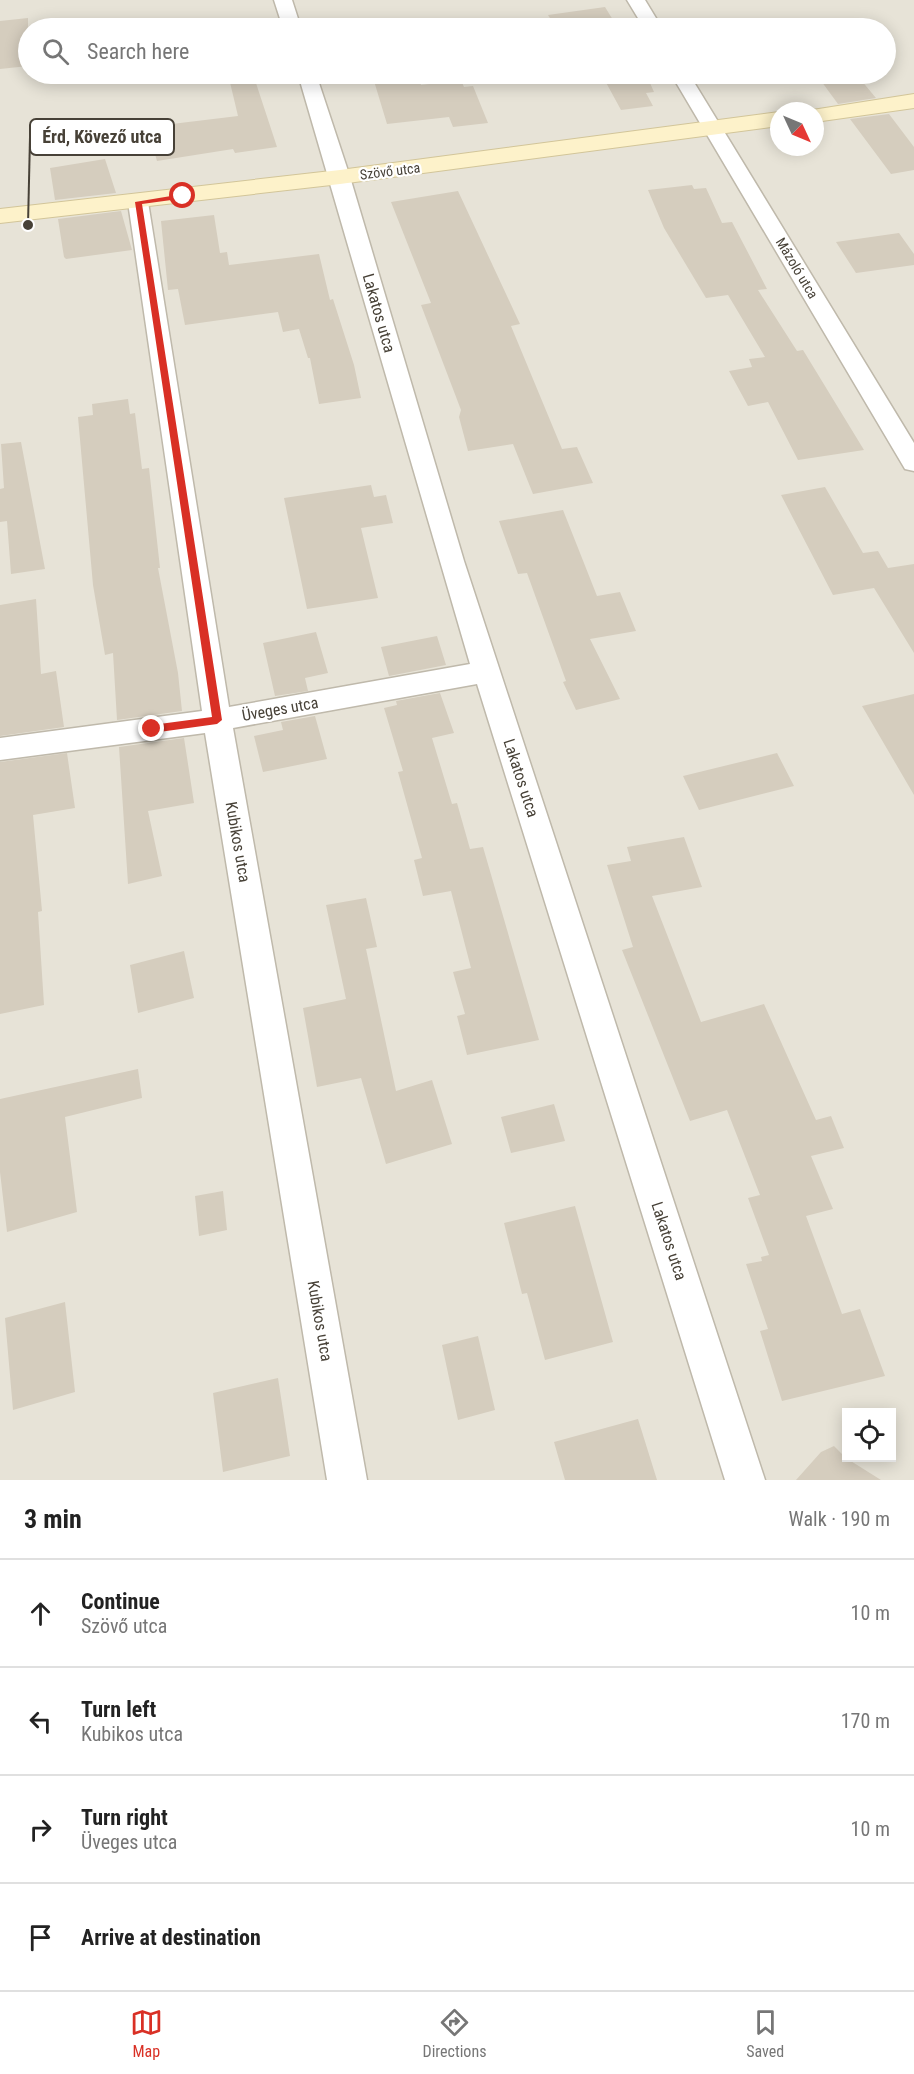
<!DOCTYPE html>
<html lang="en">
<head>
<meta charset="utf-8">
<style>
	:root { --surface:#fff; --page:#f6f6f6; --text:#222; --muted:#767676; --line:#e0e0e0; --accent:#d93025 }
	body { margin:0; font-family:"Roboto Condensed",sans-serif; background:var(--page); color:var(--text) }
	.controls { position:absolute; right:18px; bottom:18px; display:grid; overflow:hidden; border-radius:0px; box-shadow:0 3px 15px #0003 }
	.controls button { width:54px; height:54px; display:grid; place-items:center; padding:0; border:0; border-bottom:2px solid var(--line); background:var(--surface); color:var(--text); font:30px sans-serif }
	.compass { position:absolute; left:770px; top:102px; width:54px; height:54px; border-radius:50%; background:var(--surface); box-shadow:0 3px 15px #0003; rotate:134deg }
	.stop { position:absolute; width:18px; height:18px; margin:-14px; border:4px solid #d93025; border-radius:50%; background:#fff }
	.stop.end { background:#d93025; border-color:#fff; box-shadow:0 2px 6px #0008 }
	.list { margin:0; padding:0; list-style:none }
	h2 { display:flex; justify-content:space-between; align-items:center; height:78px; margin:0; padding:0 24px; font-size:26px }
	h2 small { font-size:20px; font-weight:400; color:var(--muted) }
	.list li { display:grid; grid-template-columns:39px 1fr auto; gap:18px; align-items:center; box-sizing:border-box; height:108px; padding:0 24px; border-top:2px solid var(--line) }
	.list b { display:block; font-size:22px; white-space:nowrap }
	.list p { margin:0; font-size:20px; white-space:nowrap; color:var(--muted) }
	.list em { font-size:20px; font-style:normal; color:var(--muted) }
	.icon { flex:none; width:33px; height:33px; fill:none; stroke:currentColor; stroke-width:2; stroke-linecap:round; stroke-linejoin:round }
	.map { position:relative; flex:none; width:914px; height:1480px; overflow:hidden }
	.search { position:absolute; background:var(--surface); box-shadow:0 3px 15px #0003; left:18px; right:18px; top:18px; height:66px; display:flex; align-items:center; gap:15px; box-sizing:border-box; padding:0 21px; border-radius:33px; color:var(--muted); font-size:22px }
	.sheet { height:510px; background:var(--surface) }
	nav { display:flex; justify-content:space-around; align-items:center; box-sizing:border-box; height:84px; border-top:2px solid var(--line); background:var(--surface); font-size:16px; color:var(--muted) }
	nav a { display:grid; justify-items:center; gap:3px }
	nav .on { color:var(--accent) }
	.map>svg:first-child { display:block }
	.residential { fill:#e7e3d7; fill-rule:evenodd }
	.building { fill:#d5cdbe }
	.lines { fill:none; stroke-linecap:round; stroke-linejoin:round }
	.street-casing { stroke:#bfb9ab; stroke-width:3 }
	.secondary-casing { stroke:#d2c599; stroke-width:2 }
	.street { fill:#fff; fill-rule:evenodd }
	.secondary { fill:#fdf2ca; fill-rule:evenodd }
	.route { fill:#d93025 }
	.labels { text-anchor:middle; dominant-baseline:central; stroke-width:4.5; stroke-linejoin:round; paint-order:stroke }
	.far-street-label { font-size:14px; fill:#474137; stroke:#fff }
	.street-label { font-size:16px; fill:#474137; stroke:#fff }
	.leader { fill:none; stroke:#474137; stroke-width:2 }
	.callout-dot { fill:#474137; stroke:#fff; stroke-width:2 }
	.callout { fill:#fff; stroke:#474137; stroke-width:2 }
	.callout-label { font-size:18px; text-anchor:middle; font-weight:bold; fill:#474137 }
</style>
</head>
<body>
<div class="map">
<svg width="914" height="1480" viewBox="0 0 914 1480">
	<rect width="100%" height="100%" fill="#f4f1e9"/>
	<path class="residential" d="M0 0H914V1480H0ZM28 28H886V74H28ZM779 111H815V147H779ZM846 1412H892V1458H846Z"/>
	<path class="building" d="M605 7 618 28H556L548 15Z
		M28 18V66L0 69V21Z
		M228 74H253L277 147 235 153 233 149 157 161 147 127 238 116Z
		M581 74H646L654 92 646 93 653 106 621 110 603 77 585 79Z
		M816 74H856L876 98 838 104Z
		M419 77 421 85 461 80 464 87 473 86 488 123 453 127 449 117 387 124 374 81Z
		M889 114 914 147V170L891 174 850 119Z
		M105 159 116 193 55 200 50 168Z
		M692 185 694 189 706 188 722 223 732 222 767 289 758 290 797 351 803 350 864 450 798 460 768 402 748 406 729 371 752 367 749 359 765 357 728 295 706 298 664 228 648 190Z
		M458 191 520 324 511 326 562 449 577 447 593 483 533 494 513 444 468 451 459 417 461 410 421 305 431 303 391 202Z
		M121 211 132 250 66 259 64 257 58 219Z
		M214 215 220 253 227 252 229 265 319 254 330 300 333 299 354 365 361 398 319 404 310 358H308L299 329 283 332 278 312 185 325 178 289 168 290 161 221Z
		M899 233 914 254V265L856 273 836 242Z
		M128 399 130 414 135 413 142 469 149 468 160 568H158L178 673 182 711 117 720 113 653 105 655 93 585 78 417 93 415 92 404Z
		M21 442 45 569 11 574 7 521 0 522V489L4 488 1 444Z
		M371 485 374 497 386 495 393 523 361 528 378 598 307 609 284 498Z
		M825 487 863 553 878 551 888 568 914 564V653L874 588 833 595 781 495Z
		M563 510 597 596 620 592 636 631 590 639 620 699 576 710 563 682 566 681 527 573 518 574 499 521Z
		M36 599 41 674 56 671 64 727 0 736V605Z
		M316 632 328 673 305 678 308 691 275 696 263 643Z
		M437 636 446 665 389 676 381 647Z
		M440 693 454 733 432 738 452 804 457 803 470 849 483 847 539 1040 467 1055 457 1016 465 1014 453 972 471 968 451 891 423 896 414 860 422 858 398 772 403 771 384 708 397 705 396 701Z
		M914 694V795L862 706Z
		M315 716 327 759 263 772 254 736 283 730 281 722Z
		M184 738 194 803 148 811 162 876 128 884 119 747Z
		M67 753 75 808 33 815 42 911 38 912 44 1005 0 1014V762Z
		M777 753 794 786 699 810 683 776Z
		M684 837 702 887 652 896 701 1022 764 1004 816 1120 831 1116 844 1148 811 1156 833 1209 806 1216 842 1314 860 1309 885 1376 782 1401 760 1331 768 1329 746 1264 762 1261 761 1257 769 1255 748 1198 760 1195 727 1110 690 1121 622 950 633 947 607 865 631 861 627 847Z
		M366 898 377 947 366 949 396 1091 432 1080 452 1144 386 1164 361 1078 317 1087 303 1008 346 999 326 905Z
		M184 951 194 998 138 1013 130 965Z
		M138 1069 142 1098 65 1117 77 1212 7 1232 0 1172V1099Z
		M554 1104 565 1141 511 1153 501 1117Z
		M223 1191 227 1230 199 1236 195 1196Z
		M575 1206 613 1342 545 1360 527 1293 522 1294 504 1223Z
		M65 1302 75 1392 13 1410 5 1318Z
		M478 1336 495 1410 458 1420 442 1345Z
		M278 1378 290 1456 223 1472 213 1393Z
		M638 1419 657 1480H565L554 1442Z
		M834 1446 846 1458 881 1480H796L821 1452Z"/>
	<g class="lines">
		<defs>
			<path id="street" d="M274 0H292L301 28H283Z
				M627 0H645L662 28H644Z
				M298 74H316L350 177 464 561 765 1480H725L477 684 233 728 367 1480H327L205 733 0 760V738L202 711 128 202 131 198H145L148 202 229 707 470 664Z
				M671 74H689L914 443V471L905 469Z"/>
			<path id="secondary" d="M914 94V108L815 122V111H806Z
				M779 112V126L340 184 0 223V209L340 170Z"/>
		</defs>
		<use href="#street" class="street-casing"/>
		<use href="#secondary" class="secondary-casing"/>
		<use href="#street" class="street"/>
		<use href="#secondary" class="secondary"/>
	</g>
	<path class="route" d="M183 194 186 198 142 204 222 720 217 724 152 733 147 729 152 725 212 717 135 202Z"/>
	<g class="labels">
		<g class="far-street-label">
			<text transform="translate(390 171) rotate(-7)">Szövő utca</text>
			<text transform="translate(797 268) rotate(59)">Mázoló utca</text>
		</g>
		<g class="street-label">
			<text transform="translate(379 313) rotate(74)">Lakatos utca</text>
			<text transform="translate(280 709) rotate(-10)">Üveges utca</text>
			<text transform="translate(521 778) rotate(72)">Lakatos utca</text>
			<text transform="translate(238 842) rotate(80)">Kubikos utca</text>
			<text transform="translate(669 1241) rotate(72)">Lakatos utca</text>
			<text transform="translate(320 1321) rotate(80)">Kubikos utca</text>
		</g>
	</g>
	<path class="leader" d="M28 225L30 137"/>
	<circle class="callout-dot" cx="28" cy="225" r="6"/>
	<rect class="callout" x="30" y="119" width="144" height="36" rx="6"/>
	<g class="callout-label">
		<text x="102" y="143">Érd, Kövező utca</text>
	</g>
</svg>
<div class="controls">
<button><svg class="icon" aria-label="locate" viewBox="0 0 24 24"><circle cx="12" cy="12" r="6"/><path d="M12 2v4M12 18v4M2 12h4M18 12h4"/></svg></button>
</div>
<svg class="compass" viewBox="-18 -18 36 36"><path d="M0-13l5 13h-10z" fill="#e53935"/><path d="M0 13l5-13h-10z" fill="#767676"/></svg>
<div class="stop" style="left:183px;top:196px"></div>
<div class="stop end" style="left:152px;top:729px"></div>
<div class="search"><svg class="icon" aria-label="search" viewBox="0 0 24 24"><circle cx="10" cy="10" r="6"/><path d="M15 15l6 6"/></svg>Search here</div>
</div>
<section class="sheet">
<h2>3 min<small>Walk · 190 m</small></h2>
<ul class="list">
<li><svg class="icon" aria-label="ahead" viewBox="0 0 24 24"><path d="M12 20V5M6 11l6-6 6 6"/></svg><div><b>Continue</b><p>Szövő utca</p></div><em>10 m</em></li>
<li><svg class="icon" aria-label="left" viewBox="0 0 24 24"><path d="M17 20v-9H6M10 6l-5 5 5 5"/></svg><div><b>Turn left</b><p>Kubikos utca</p></div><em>170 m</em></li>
<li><svg class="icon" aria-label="right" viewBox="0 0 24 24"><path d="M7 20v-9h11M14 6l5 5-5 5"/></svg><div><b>Turn right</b><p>Üveges utca</p></div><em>10 m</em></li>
<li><svg class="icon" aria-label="arrive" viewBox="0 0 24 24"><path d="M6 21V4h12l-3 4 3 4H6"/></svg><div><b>Arrive at destination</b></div></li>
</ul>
</section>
<nav>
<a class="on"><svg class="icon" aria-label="map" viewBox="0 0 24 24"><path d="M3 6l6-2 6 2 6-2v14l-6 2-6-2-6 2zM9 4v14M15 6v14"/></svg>Map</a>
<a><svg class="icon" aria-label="directions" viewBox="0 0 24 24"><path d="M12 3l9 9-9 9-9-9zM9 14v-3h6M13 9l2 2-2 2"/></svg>Directions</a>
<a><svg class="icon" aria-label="saved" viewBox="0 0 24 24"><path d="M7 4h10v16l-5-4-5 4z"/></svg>Saved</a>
</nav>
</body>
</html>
